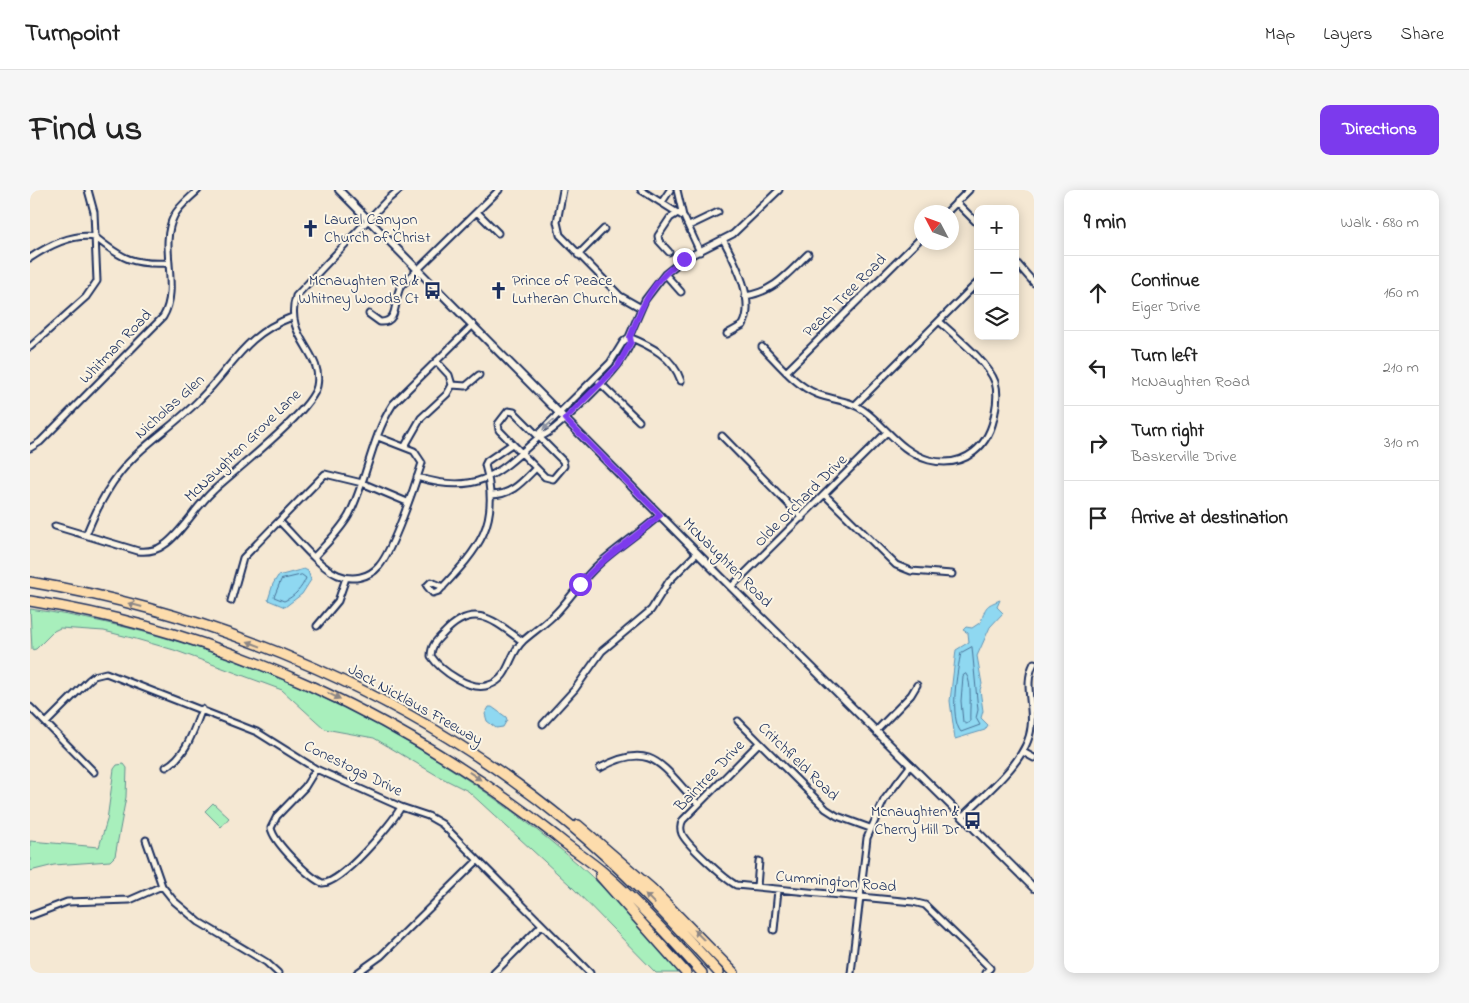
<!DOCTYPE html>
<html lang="en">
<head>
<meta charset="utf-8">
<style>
	:root { --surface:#fff; --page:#f6f6f6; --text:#222; --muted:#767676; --line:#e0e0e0; --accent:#7c3aed }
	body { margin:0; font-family:"Indie Flower",sans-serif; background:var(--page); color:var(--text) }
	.controls { position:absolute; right:15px; top:15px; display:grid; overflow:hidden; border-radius:10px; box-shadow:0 2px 12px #0003 }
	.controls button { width:45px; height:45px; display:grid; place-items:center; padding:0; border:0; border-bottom:1px solid var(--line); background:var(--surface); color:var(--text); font:25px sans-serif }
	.compass { position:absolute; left:884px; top:15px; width:45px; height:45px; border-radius:50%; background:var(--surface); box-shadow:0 2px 12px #0003; rotate:311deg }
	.stop { position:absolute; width:15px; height:15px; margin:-11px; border:4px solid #7c3aed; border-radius:50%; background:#fff }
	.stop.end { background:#7c3aed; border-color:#fff; box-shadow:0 1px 5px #0008 }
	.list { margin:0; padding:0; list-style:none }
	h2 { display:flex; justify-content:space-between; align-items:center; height:65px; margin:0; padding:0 20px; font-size:21px }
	h2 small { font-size:16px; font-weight:400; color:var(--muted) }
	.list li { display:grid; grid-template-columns:32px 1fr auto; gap:15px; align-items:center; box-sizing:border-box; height:75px; padding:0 20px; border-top:1px solid var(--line) }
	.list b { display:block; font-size:19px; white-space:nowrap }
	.list p { margin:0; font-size:16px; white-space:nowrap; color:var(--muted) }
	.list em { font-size:16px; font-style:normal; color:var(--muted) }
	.icon { flex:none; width:28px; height:28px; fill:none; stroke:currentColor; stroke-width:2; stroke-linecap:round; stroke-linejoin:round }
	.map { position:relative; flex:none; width:1004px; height:783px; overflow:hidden; border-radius:10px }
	header { display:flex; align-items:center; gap:30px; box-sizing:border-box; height:70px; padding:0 25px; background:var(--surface); border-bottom:1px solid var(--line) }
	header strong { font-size:24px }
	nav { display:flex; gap:28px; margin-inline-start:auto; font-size:18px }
	.intro { display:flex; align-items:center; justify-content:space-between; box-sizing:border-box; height:120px; padding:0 30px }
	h1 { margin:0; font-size:35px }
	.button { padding:12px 22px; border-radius:10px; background:var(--accent); color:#fff; font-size:18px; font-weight:700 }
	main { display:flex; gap:30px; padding:0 30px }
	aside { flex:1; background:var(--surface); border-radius:10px; box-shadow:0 2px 12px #0003 }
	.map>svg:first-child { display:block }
	.green { fill:#a8efbc; stroke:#628f8d }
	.water { fill:#8fd8f1; stroke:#6194b6 }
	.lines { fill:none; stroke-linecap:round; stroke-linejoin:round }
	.shore { stroke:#497399; stroke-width:1 }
	.minor-casing { stroke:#1b2f5e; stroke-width:9 }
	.tertiary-casing { stroke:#1b2f5e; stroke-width:10 }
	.motorway-casing { stroke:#1b2f5e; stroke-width:12 }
	.minor { stroke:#fcf5e5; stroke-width:5 }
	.tertiary { stroke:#fcf5e5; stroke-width:6 }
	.motorway { stroke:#fddcac; stroke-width:9 }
	.oneway { fill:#8c92a2 }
	.oneway2 { fill:#8c8685 }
	.route { stroke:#7c3aed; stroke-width:6 }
	.labels { text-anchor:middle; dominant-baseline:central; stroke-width:4; stroke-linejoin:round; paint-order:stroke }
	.poi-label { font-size:16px; fill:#1b2f5e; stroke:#fcf5e5; text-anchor:start }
	.street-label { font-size:16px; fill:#1b2f5e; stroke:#fcf5e5 }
</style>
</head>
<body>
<header>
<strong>Turnpoint</strong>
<nav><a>Map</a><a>Layers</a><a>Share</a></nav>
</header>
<div class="intro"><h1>Find us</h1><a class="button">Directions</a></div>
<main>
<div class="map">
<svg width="1004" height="783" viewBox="0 0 1004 783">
	<rect width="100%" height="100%" fill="#f5e8d3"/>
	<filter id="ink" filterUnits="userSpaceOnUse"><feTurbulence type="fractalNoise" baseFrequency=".02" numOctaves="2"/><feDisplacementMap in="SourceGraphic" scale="10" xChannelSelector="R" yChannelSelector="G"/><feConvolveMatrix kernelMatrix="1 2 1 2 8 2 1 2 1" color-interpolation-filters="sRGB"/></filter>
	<g filter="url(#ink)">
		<path class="green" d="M0 419C202 447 394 541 548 674 585 707 618 745 650 783H626L540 695 438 601 408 586 344 548 295 539 252 500 144 460 106 449 74 441 30 438 24 441 6 459 2 460Z
			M94 574 97 578 96 607 85 666 80 671 24 675 0 681V651L69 657 77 630 84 579 87 575Z
			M183 613 199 628 191 637 175 621Z"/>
		<path class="water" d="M274 379 278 381 281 390 272 404 255 417 238 410 243 394 248 386Z
			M970 410 967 417 973 423 960 437 947 466 952 494 950 500 953 521 951 528 958 535 955 540 925 549 920 511 926 460 939 452 938 443 933 440 936 437 942 438 951 432C956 416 955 416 970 410Z
			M459 517H462L476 527 477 530 473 537 466 538 457 531 455 524Z"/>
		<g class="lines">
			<path class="shore" d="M272 385 276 388C272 398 264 407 254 411L244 407 251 390Z
				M942 457 948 520 946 528 950 535 931 542C919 528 927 481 931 463Z
				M936 484C943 492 939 521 940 532L936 534 933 532 931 511 933 486Z"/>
			<defs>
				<path id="minor" d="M533 0 527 32 530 45 590 106 611 118
					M611 0 654 27 670 62
					M647 0 653 26
					M632 12 640 0
					M926 12 948 34
					M447 22 468 43
					M917 22 939 0
					M659 36 688 22
					M65 47C92 69 103 75 139 73
					M694 51C705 72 726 111 713 135L697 144
					M639 62 629 51 628 46 640 28 648 23
					M548 65 574 39
					M0 68C18 56 43 43 65 47
					M985 71 1004 93
					M635 84 651 102
					M715 106C744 102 758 83 778 64
					M339 124 350 132C370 133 363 108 371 96L469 0
					M599 147C621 156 643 167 651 191
					M0 157 56 107 67 91 64 22 58 0
					M732 157C749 174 765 195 787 204 802 210 820 210 833 220 856 236 870 262 899 270 935 279 960 256 965 222 967 212 968 202 965 192 958 172 925 146 909 131
					M756 182 892 47
					M569 192 609 231
					M422 195 436 196 449 185
					M825 215 948 92
					M478 221 484 222 533 271 534 276 523 289 515 287 469 240 468 234Z
					M692 246 772 328
					M509 247C522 246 577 189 587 176 593 169 597 161 601 153L599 147
					M375 256 391 228 417 204 422 195 419 185 406 171
					M0 258 10 252 133 127C151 97 128 57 144 26 149 16 160 8 168 0
					M387 287C447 306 467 285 509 247L510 242 580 173 593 152 599 147 615 110 635 84 654 69 703 44 749 0
					M461 305C482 305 492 292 506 278
					M795 305 866 375 881 381 922 384
					M249 331C265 346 287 376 308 385 322 391 339 388 349 376 363 360 385 295 392 273L384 261 348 247
					M25 336 108 361C117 362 127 360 134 355 150 345 167 315 183 301 204 281 282 221 287 196 294 162 253 148 266 106L357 10 369 0
					M56 345C68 315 82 288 106 265 127 245 150 230 170 209 204 175 214 145 262 127
					M285 366C297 353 310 341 319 325 337 290 341 248 363 214L443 135
					M413 397 401 392 397 396 403 403 409 401C447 360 472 335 455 275L457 271 482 254
					M701 397 857 242
					M201 411 213 368 295 284 332 293 377 312
					M287 436 308 411 316 388
					M492 451C463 430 444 411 414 443 407 450 401 455 401 466 411 481 441 502 459 495 481 488 478 464 493 451 504 441 517 433 527 422 542 406 554 387 570 373 589 356 611 342 630 325
					M0 517 64 582
					M708 531 796 619 807 626 840 638
					M16 533 59 490 64 486 76 483 227 542 286 579 371 617 398 626 412 634 560 783
					M513 534 545 499 572 461 621 420 639 391 667 363
					M847 540 881 505 887 495
					M729 553 653 630C650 635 650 639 652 644 657 655 696 690 706 695L883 712 895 715 960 778 955 783
					M993 562 1004 568
					M136 577C157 565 163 541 172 519
					M570 578C623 549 632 577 668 614
					M286 579 275 597 247 626 241 638C244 653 278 686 292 693 310 695 362 634 371 617
					M933 626C955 603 998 571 1001 537 1004 515 993 494 1004 473
					M116 650 132 696 144 711 169 732 236 772 248 783
					M727 697 729 671
					M0 726 37 712 100 710 132 696
					M744 740 748 700
					M327 783 351 766 448 670
					M464 783 512 735
					M821 783 837 648 854 610 881 575"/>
				<path id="tertiary" d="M309 0 691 387 1004 698"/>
				<path id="motorway" d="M0 392C195 425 386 508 539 634 593 679 642 731 689 783
					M0 411C194 442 372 525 526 646 541 659 558 669 573 682 609 713 641 748 672 783
					M548 635 621 698 704 783
					M570 686 656 783"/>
			</defs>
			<use href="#minor" class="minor-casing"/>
			<use href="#tertiary" class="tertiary-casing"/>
			<use href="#motorway" class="motorway-casing"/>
			<use href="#minor" class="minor"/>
			<use href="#tertiary" class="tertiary"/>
			<use href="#motorway" class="motorway"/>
		</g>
		<defs><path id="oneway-solid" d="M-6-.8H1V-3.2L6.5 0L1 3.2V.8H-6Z" transform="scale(1.25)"/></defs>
		<use class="oneway" href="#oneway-solid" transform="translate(518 235) rotate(137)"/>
		<g class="oneway2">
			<use href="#oneway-solid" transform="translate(105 415) rotate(-165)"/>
			<use href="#oneway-solid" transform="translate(224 454) rotate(-159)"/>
			<use href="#oneway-solid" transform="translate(304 506) rotate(26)"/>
			<use href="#oneway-solid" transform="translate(445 586) rotate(34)"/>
			<use href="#oneway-solid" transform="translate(620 709) rotate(-134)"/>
			<use href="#oneway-solid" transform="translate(669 745) rotate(-134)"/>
		</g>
	</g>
	<g class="lines" filter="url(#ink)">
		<path class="route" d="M550 394C573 367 604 349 630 325L535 229 588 176 601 152 600 147C612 114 624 88 654 69"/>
	</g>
	<defs>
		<symbol id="church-bare" viewBox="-9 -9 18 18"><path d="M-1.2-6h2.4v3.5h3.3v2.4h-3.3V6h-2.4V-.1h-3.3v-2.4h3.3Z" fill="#1b2f5e" stroke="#fcf5e5" stroke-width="2.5" paint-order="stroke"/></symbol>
		<symbol id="bus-bare" viewBox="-9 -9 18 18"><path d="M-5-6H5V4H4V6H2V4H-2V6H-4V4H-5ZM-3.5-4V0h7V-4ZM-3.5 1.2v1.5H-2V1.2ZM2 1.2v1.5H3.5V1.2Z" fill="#1b2f5e" stroke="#fcf5e5" stroke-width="2.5" paint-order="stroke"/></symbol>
	</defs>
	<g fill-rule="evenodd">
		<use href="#church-bare" x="268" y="26" width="25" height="25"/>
		<use href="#bus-bare" x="390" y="88" width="25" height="25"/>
		<use href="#church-bare" x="456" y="88" width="25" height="25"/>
		<use href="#bus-bare" x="930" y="618" width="25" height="25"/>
	</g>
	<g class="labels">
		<g class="poi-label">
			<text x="294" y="30">Laurel Canyon<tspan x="294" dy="18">Church of Christ</tspan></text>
			<text x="389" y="91" text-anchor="end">Mcnaughten Rd &amp;<tspan x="389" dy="18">Whitney Woods Ct</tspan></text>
			<text x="482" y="91">Prince of Peace<tspan x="482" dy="18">Lutheran Church</tspan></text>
			<text x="929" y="622" text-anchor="end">Mcnaughten &amp;<tspan x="929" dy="18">Cherry Hill Dr</tspan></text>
		</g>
		<g class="street-label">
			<text transform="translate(815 106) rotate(-45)">Peach Tree Road</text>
			<text transform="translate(86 157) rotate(-46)">Whitman Road</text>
			<text transform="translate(140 217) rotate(-42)">Nicholas Glen</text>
			<text transform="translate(213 256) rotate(-44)">McNaughten Grove Lane</text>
			<text transform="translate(771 311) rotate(-45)">Olde Orchard Drive</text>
			<text transform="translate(697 373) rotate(45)">McNaughten Road</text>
			<text transform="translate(385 515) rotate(29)">Jack Nicklaus Freeway</text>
			<text transform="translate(768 572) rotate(44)">Critchfield Road</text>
			<text transform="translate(323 579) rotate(26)">Conestoga Drive</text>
			<text transform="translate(680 586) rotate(-46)">Baintree Drive</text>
			<text transform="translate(806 692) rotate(5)">Cummington Road</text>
		</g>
	</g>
</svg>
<div class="controls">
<button>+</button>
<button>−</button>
<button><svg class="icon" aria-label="layers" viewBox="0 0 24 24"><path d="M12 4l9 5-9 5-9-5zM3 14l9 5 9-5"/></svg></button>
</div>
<svg class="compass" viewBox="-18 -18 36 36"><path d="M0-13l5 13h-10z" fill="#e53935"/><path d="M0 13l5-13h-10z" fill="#767676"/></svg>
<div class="stop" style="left:550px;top:394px"></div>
<div class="stop end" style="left:654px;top:69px"></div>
</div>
<aside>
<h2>9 min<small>Walk · 680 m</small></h2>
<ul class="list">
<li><svg class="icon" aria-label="ahead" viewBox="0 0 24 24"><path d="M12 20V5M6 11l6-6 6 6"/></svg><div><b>Continue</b><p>Eiger Drive</p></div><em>160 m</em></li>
<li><svg class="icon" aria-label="left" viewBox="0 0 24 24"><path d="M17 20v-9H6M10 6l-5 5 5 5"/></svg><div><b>Turn left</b><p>McNaughten Road</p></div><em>210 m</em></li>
<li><svg class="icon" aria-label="right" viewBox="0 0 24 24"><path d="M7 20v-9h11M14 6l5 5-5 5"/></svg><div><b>Turn right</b><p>Baskerville Drive</p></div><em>310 m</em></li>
<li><svg class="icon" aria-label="arrive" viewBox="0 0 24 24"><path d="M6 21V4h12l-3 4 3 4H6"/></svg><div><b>Arrive at destination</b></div></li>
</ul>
</aside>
</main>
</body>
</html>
